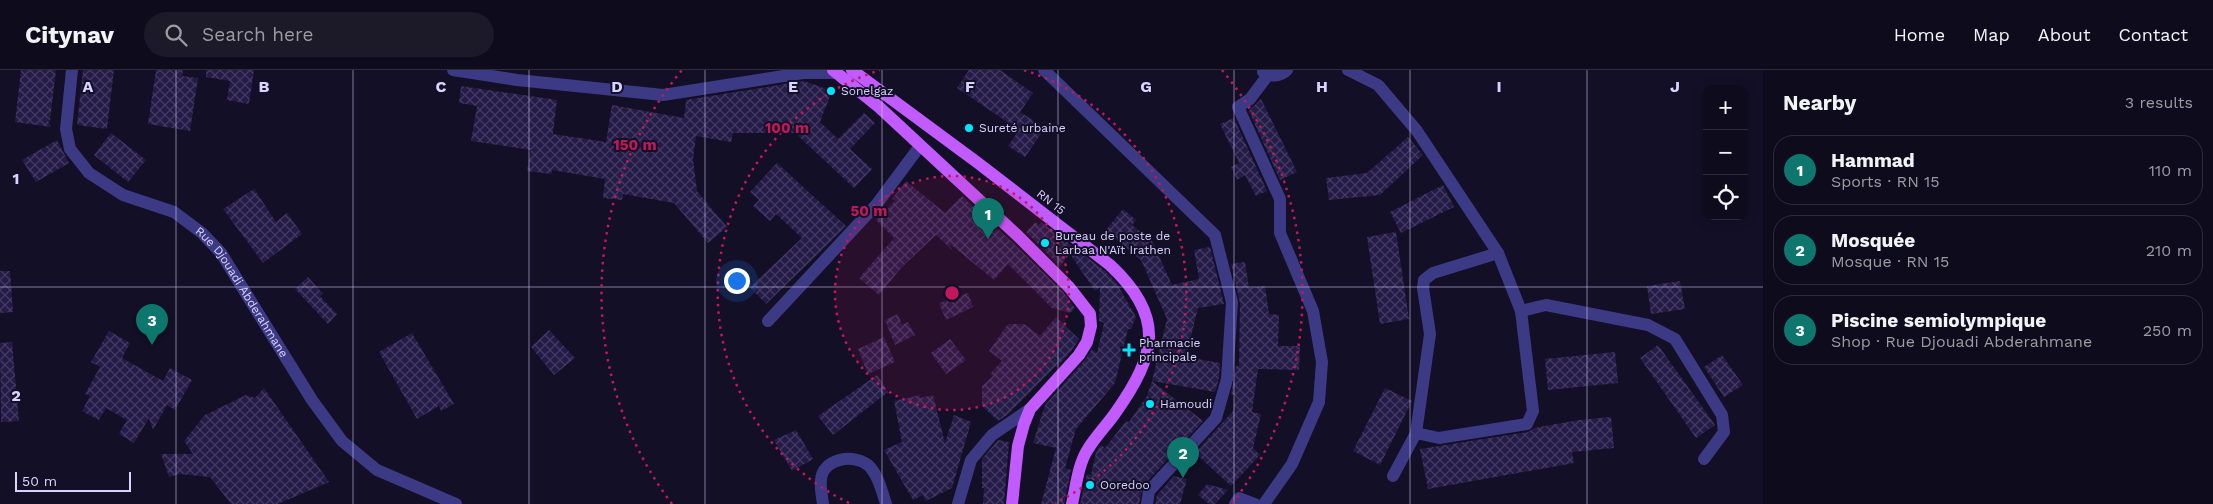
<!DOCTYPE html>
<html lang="en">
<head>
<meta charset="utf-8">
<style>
	:root { --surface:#0e0b1c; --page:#1c1929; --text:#f1f3f6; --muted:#9b9ba3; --line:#2e2b3b; --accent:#0f766e }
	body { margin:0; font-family:"Work Sans",sans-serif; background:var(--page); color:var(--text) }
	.controls { position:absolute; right:15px; top:15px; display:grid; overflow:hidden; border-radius:10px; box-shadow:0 2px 12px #0003 }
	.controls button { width:45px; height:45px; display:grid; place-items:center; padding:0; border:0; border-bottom:1px solid var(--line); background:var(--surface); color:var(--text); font:25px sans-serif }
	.scale { position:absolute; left:15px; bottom:12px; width:116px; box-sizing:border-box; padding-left:5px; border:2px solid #d9d4ff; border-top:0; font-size:14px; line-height:18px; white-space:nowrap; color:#d9d4ff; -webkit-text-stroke:4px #130f26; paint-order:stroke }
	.you { position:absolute; left:736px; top:210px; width:18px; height:18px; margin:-12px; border:4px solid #fff; border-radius:50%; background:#1a73e8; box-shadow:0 0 0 8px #1a73e833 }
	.badge { display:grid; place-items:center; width:32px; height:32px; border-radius:50%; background:var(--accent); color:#fff; font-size:16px; font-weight:700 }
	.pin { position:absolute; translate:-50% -41px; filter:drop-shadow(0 1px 2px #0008) }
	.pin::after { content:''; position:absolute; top:26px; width:18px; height:15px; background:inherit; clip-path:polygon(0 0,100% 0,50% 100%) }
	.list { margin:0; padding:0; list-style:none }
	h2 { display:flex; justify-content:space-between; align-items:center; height:65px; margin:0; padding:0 20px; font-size:21px }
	h2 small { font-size:16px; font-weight:400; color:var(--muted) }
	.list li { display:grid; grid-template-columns:32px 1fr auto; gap:15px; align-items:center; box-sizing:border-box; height:70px; margin:0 10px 10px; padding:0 10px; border:1px solid var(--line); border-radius:20px }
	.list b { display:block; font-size:19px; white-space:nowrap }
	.list p { margin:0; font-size:16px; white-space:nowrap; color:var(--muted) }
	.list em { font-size:16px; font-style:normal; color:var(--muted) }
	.icon { flex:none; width:28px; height:28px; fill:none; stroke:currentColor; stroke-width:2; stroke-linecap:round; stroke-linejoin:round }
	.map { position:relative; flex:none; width:1763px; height:434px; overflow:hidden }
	header { display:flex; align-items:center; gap:30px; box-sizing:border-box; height:70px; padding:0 25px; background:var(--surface); border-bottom:1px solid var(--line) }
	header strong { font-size:24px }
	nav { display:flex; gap:28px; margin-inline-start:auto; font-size:18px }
	.search { width:350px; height:45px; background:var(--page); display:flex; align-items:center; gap:12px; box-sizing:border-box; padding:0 18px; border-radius:28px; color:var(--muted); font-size:19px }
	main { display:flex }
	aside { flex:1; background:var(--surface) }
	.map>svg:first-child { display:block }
	.building { fill:url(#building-cross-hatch) }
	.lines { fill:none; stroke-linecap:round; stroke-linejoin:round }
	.street { stroke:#3d3a85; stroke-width:12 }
	.primary { stroke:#c25bff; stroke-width:12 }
	.grid { fill:none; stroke:#d9d4ff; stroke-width:1; stroke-opacity:0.55 }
	.ring { fill:none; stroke:#c2185b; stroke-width:2.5; stroke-dasharray:2.5 5 }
	.poi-dot { fill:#00e5ff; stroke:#130f26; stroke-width:2 }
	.labels { text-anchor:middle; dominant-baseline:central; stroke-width:4; stroke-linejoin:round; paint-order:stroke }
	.poi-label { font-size:12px; fill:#d9d4ff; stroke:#130f26; text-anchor:start }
	.street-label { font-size:12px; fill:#d9d4ff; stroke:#130f26 }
	.grid-label { font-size:16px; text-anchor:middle; font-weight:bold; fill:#d9d4ff; stroke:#130f26; stroke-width:4; stroke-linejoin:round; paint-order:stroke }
	.centre { fill:#c2185b; stroke:#130f26; stroke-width:2.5 }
	.ring-label { font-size:15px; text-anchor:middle; font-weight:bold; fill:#c2185b; stroke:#130f26; stroke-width:4; stroke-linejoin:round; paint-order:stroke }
</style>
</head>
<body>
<header>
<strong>Citynav</strong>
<div class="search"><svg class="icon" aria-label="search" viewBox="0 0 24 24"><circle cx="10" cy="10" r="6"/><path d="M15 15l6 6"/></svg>Search here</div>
<nav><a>Home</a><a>Map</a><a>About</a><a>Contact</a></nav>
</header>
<main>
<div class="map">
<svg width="1763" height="434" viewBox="0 0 1763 434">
	<defs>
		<pattern id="building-cross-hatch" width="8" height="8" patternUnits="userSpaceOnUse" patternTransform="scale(1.25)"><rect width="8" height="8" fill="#241b47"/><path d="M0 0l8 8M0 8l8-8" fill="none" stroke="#433b63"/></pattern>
	</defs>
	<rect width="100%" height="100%" fill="#130f26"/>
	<path class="building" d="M21 0H56L50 51 47 48 51 57 15 52Z
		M83 0H114L107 59 77 55Z
		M156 0H183L182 6 198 8 190 61 148 54Z
		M206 0H254L249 34 227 30 230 11 206 7Z
		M969 0H1000L1033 23 1020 42 1045 58 1025 87 1008 76 1019 60 957 18Z
		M804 11 832 21 820 52 838 69 864 43 875 53 850 79 872 99 854 118 795 63H733L731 72 696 66 693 89 697 121 727 157 708 173 674 133 623 124 622 130 603 128 605 109 552 100 551 104 527 101 531 80 471 71 477 36 459 33 461 16 557 30 553 64 606 72 612 35 684 48 686 30Z
		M1261 29 1297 102 1280 110 1249 41Z
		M1234 48 1267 121 1256 126 1245 105 1237 110 1231 97 1239 93 1220 54Z
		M111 63 146 90 128 112 94 85Z
		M1408 67 1423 85 1380 125 1329 130 1326 108 1367 103Z
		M57 70 69 93 36 112 22 90Z
		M777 93 846 156 821 181 766 234 750 217 802 168 776 144 770 151 753 136 759 130 750 122Z
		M906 111 945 143 962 126 1012 172 1063 222 1075 238 1070 243 1052 238 1008 194 994 210 949 173 952 180 936 165 901 198 879 225 859 208 894 168 876 150 895 131 892 129Z
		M1443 115 1454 137 1401 163 1390 142Z
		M254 119 276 152 287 143 302 164 263 193 223 139Z
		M1123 139 1136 150 1132 155 1152 171 1172 215 1199 209 1194 180 1210 177 1224 234 1198 238 1186 287 1220 293 1219 308 1215 322 1152 311 1167 249 1141 190 1105 161Z
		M1035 152 1039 155 1041 152 1105 201 1117 214 1136 247 1131 259H1128L1115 313 1076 359 1065 398 1071 400 1064 434H1041L1056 378 1033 373 1045 335 1085 290 1092 279 1097 283 1104 253 1099 251 1100 217 1095 221 1070 184 1060 196 1026 162Z
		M1396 162 1409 249 1380 254 1367 167Z
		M1245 192 1249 218 1265 216 1269 244 1279 245 1278 276H1300L1299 300 1258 299 1252 342 1261 344 1253 378 1260 385 1231 416 1195 383 1233 341 1235 325H1231L1236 296H1239L1240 233 1231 194Z
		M0 201H10L13 242 0 243Z
		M308 207 323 224 320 226 337 244 328 254 295 219Z
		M1680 211 1685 239 1651 244 1647 216Z
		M968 223 973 237 946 250 939 233Z
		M898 244 902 255 908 252 915 265 895 275 885 250Z
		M1056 247 1079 269 1072 280 1056 298 1057 295 1007 345 998 351 982 336V316L993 306 990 304 1002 291 989 281 1008 254H1024L1040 266Z
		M549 260 575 288 554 305 531 277Z
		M109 261 130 273 122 288 163 311 170 298 192 310 175 340 167 335 153 360 149 348 134 373 119 364 127 350 106 338 99 350 82 341 90 326 85 324 100 297 91 292Z
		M412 263 454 334 441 341 439 336 417 349 379 282Z
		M884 267 895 292 868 304 858 279Z
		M950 269 966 290 946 304 931 283Z
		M12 272 19 351 1 352 0 273Z
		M1658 275 1715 355 1696 368 1640 288Z
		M1615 282 1618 313 1548 320 1545 289Z
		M1722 285 1743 315 1724 327 1704 297Z
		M877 305 888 322 833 365 818 346Z
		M1152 311 1203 351 1143 416 1139 434H1080L1087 404 1091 405 1096 382 1101 375 1105 378 1126 351 1129 352 1147 326Z
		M264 318 329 412 278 434H231L210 407 180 404 169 407 161 384H193L184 371 205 345 246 325 255 328Z
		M1385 318 1412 331 1380 395 1353 381Z
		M920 325V328L933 325 945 373 954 345 971 352 952 418 926 431 923 425 913 430 884 380 902 372 894 331Z
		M1611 347 1614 378 1572 382 1574 393 1428 419 1420 379 1528 362 1534 358 1579 350Z
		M796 360 813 389 792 401 774 370Z
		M998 370 1009 372 1004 434H983L984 418H982V389Z
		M1174 406 1187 409 1180 434H1155L1157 425Z
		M1207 414 1228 420 1215 434H1209L1198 425Z"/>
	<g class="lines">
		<g class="street">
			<path id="s1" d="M72 0 66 59 70 79 89 103 123 125 174 142 202 163 221 183 312 330 342 371 377 400 456 434"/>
			<path d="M453 0 517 10 663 25 803 3H837"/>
			<path d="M1044 0 1215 165 1232 232 1227 309 1216 348 1149 421 1147 434"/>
			<path d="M1348 0 1378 15 1417 61 1498 183 1521 241 1533 341 1527 354 1439 368 1416 363"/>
			<path d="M1263 2C1271 7 1280 7 1287 0"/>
			<path d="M1521 241 1546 235 1648 255 1675 269 1722 345 1724 362 1704 389"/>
			<path d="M768 251 876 135 920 76"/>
			<path d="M1393 406 1416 363 1430 264 1423 218 1424 210 1433 203 1498 183"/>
			<path d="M823 434C822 427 820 418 821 410 822 389 853 383 868 395 878 404 882 422 886 434"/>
			<path d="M958 434 971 390 992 365 1030 339"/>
			<path d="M1235 434 1239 428 1255 434"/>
			<path d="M1264 434 1292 394 1319 332 1322 292 1313 241 1280 163V129L1238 37 1250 29 1268 5"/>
		</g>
		<path class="primary" d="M833 0 879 37 1018 166 1069 217 1090 244 1091 256 1087 272 1079 285 1030 339 1024 354 1018 376 1012 434
			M852 0 978 93 1110 195C1166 247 1156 285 1116 342 1107 355 1096 366 1088 379 1078 394 1076 417 1072 434"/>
	</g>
	<path class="grid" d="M176 0V434M353 0V434M529 0V434M705 0V434M882 0V434M1058 0V434M1234 0V434M1410 0V434M1587 0V434M0 217H1763"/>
	<circle cx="952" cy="223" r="117" fill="#c2185b" fill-opacity=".12"/>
	<g class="ring">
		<circle cx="952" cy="223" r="117"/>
		<path d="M849 433A234 234 0 0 1 880 0M1024 0A234 234 0 0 1 1055 433"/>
		<path d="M672 434A350 350 0 0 1 682 0M1222 0A350 350 0 0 1 1232 434"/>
	</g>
	<g class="poi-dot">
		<circle cx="831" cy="21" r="5"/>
		<circle cx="969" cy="58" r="5"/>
		<circle cx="1045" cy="173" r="5"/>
		<path d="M1126.5 272.5h5v5h5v5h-5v5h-5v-5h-5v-5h5z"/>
		<circle cx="1150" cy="334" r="5"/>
		<circle cx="1090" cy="415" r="5"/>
	</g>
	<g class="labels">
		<g class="poi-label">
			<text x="841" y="21">Sonelgaz</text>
			<text x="979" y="58">Sureté urbaine</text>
			<text x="1055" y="166">Bureau de poste de<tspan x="1055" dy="14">Larbaa N'Aït Irathen</tspan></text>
			<text x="1139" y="273">Pharmacie<tspan x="1139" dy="14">principale</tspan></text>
			<text x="1160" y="334">Hamoudi</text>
			<text x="1100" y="415">Ooredoo</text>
		</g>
		<g class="street-label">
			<text transform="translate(1051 132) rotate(38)">RN 15</text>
			<text stroke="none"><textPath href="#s1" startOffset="311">Rue Djouadi Abderahmane</textPath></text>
		</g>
	</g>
	<g class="grid-label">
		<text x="88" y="22">A</text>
		<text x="264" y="22">B</text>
		<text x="441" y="22">C</text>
		<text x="617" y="22">D</text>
		<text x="793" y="22">E</text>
		<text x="970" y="22">F</text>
		<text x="1146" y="22">G</text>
		<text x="1322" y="22">H</text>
		<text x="1499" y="22">I</text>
		<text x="1675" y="22">J</text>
		<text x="16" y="114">1</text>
		<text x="16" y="331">2</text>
	</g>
	<circle cx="952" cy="223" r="8" class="centre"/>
	<g class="ring-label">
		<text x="787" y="63">100 m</text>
		<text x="635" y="80">150 m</text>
		<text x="869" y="146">50 m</text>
	</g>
</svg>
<div class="controls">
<button>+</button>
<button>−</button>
<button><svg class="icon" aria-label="locate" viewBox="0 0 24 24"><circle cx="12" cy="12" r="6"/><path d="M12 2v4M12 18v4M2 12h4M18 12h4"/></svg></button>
</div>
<div class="scale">50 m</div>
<div class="you"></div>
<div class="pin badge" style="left:988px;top:169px">1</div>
<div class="pin badge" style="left:1183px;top:408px">2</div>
<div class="pin badge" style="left:152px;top:275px">3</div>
</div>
<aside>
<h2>Nearby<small>3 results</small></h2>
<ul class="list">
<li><span class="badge">1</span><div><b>Hammad</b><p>Sports · RN 15</p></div><em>110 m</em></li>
<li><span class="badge">2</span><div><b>Mosquée</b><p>Mosque · RN 15</p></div><em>210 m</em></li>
<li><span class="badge">3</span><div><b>Piscine semiolympique</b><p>Shop · Rue Djouadi Abderahmane</p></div><em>250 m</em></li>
</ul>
</aside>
</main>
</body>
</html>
